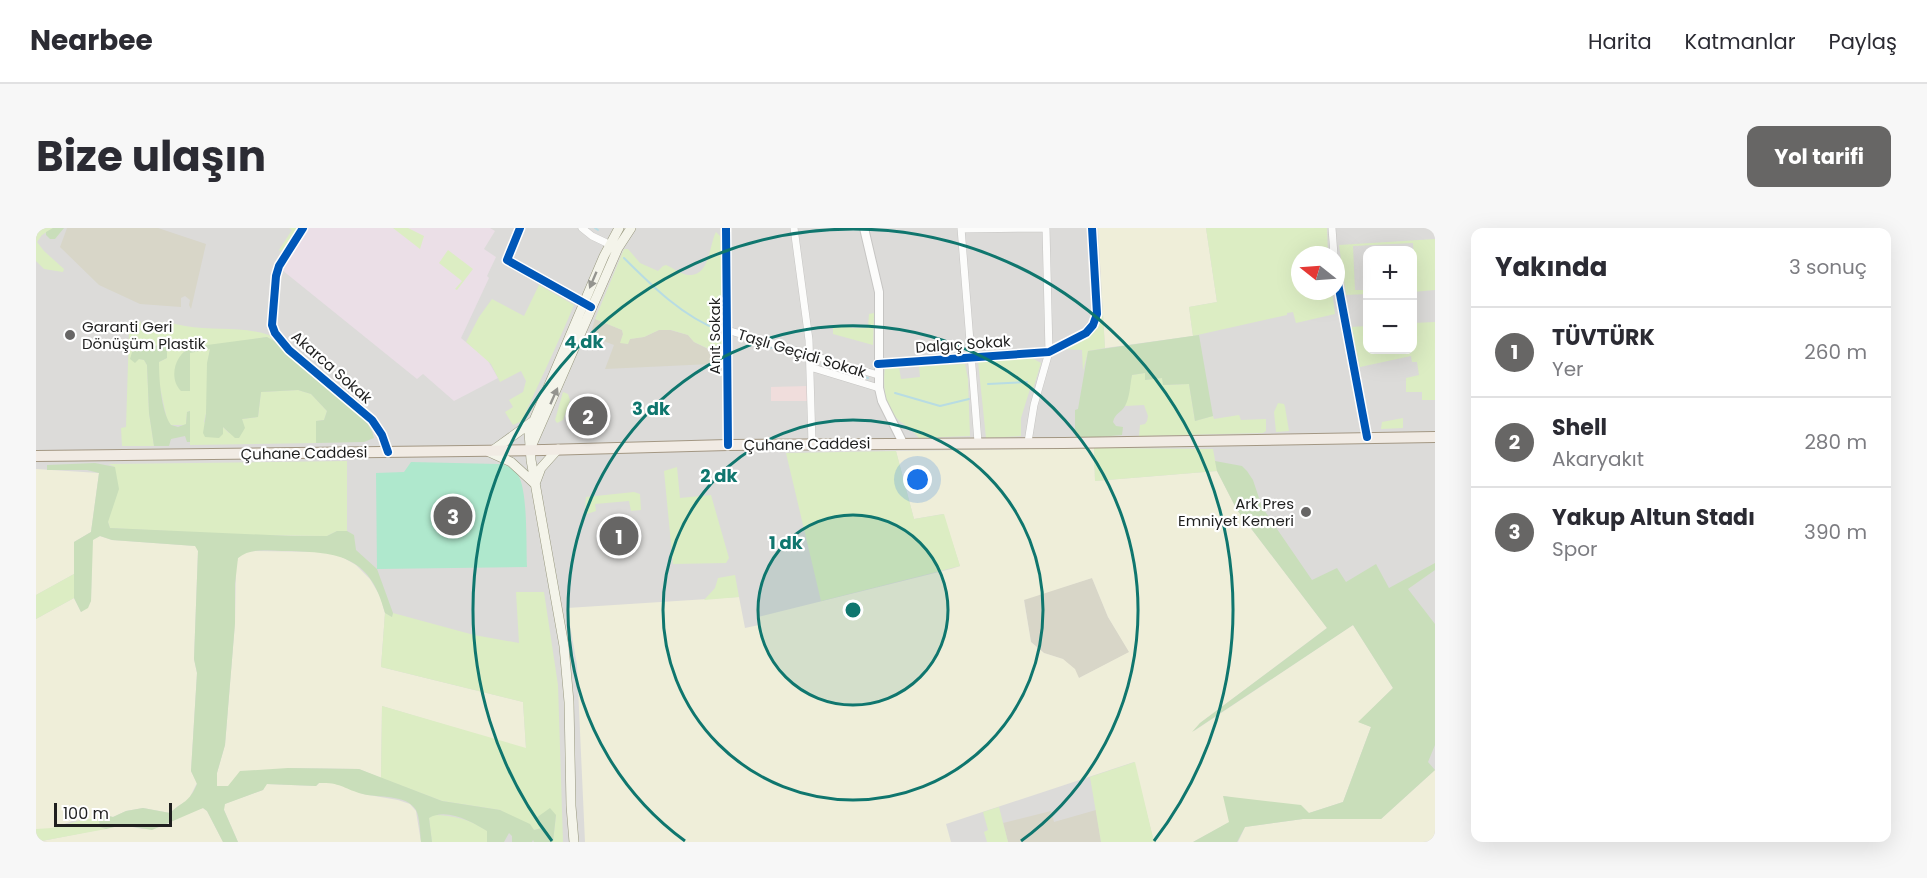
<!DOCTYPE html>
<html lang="tr">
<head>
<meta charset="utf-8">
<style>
	:root { --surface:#fff; --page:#f7f7f7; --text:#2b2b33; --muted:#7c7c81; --line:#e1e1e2; --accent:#676665 }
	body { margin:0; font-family:Poppins,sans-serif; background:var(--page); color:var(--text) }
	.controls { position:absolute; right:18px; top:18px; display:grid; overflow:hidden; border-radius:12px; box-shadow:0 6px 24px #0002 }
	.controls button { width:54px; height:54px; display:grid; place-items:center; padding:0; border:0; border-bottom:2px solid var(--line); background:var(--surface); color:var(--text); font:30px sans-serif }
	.compass { position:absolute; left:1255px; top:18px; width:54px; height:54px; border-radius:50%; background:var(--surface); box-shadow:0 6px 24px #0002; rotate:287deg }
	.scale { position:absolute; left:18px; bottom:15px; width:118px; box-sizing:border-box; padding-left:6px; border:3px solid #1f1f1f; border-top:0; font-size:16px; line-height:21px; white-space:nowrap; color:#1f1f1f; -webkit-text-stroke:4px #fff; paint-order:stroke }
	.you { position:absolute; left:882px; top:252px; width:21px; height:21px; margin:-15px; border:4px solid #fff; border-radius:50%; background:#1a73e8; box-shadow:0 0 0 9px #1a73e833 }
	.badge { display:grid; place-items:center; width:39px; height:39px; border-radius:50%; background:var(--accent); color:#fff; font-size:20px; font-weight:700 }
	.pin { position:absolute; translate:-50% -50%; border:3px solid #fff; box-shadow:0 2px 6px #0006 }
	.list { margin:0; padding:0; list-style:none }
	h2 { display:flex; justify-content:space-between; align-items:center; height:78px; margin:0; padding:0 24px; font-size:26px }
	h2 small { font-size:20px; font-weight:400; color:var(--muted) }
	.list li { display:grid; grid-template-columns:39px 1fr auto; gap:18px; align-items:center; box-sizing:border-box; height:90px; padding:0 24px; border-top:2px solid var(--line) }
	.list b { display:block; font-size:22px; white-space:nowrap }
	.list p { margin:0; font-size:20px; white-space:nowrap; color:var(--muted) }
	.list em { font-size:20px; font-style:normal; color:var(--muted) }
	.map { position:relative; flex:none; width:1399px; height:614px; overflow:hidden; border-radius:12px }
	header { display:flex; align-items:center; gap:36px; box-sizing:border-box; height:84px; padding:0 30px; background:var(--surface); border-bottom:2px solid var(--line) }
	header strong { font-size:28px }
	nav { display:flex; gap:33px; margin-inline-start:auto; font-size:21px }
	.intro { display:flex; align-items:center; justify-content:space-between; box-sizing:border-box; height:144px; padding:0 36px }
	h1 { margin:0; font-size:42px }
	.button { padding:15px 27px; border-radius:12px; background:var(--accent); color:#fff; font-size:21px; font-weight:700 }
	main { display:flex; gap:36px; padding:0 36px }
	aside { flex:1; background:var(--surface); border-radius:12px; box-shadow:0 6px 24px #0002 }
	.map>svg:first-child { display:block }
	.residential { fill:#dcdbd9; fill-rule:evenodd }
	.commercial { fill:#f0dddc }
	.industrial { fill:#ebdfe7 }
	.construction { fill:#d8d6c8 }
	.farmland { fill:#efeed9; fill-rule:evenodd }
	.grass { fill:#dcedc3 }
	.forest { fill:#c9deba }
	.pitch { fill:#afe8cd }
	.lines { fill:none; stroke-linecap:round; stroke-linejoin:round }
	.stream { stroke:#b8dce3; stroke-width:2 }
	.minor-casing { stroke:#c6c5c3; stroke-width:8 }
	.tertiary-casing { stroke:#c6c5c3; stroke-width:10 }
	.secondary-casing { stroke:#97977e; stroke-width:10 }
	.primary-casing { stroke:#a39783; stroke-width:12 }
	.minor { stroke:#fcfcfb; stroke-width:7 }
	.tertiary { stroke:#fcfcfb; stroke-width:8 }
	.secondary { stroke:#f4f4ea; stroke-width:9 }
	.primary { stroke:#f1ebe4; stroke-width:10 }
	.cycleway-casing { stroke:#fff; stroke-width:11 }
	.cycleway { stroke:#0057b8; stroke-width:8 }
	.oneway { fill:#94948f }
	.ring { fill:none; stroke:#0f766e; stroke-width:3 }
	.poi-dot { fill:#676665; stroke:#fff; stroke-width:2 }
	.labels { text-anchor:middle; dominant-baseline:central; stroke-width:4.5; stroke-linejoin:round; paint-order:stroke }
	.poi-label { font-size:15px; fill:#1f1f1f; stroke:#fff; text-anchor:start }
	.street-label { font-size:15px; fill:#1f1f1f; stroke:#fff }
	.centre { fill:#0f766e; stroke:#fff; stroke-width:3 }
	.ring-label { font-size:18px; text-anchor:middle; font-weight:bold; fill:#0f766e; stroke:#fff; stroke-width:4.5; stroke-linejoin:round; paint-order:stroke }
</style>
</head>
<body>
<header>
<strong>Nearbee</strong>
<nav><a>Harita</a><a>Katmanlar</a><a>Paylaş</a></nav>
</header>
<div class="intro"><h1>Bize ulaşın</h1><a class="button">Yol tarifi</a></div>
<main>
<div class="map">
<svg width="1399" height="614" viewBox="0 0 1399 614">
	<rect width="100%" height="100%" fill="#edebe7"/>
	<path class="residential" d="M0 0H1399V614H0ZM1332 22H1376V122H1332ZM1264 27H1300V63H1264Z"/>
	<path class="commercial" d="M772 158V173H735V159Z"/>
	<path class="industrial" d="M273 0H454L459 3 448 21 460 29 451 48 453 50 425 110 451 131 462 150 418 173 387 146 381 151 246 42Z"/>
	<path class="construction" d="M31 0H122L170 16 155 81 153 77 154 72 149 68 145 70V79L104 76 63 57 24 19Z
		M559 91 586 102 587 106 585 114 591 116 594 111 608 109 623 102H634L652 107 658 114 672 121 675 128V136L569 141 578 117 554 108Z
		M1056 350 1072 389 1094 424 1043 450 1027 431 1008 425 995 414 988 371Z
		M1060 582 1065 614H972L967 595 1015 583 1018 594Z"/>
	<path class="farmland" d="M1062 0H1170L1181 74 1153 79 1157 108 1069 120Z
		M1058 220 1059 253 1181 243 1201 282 1291 400 1164 495 1158 503 1317 397 1357 460 1323 494 1335 499 1307 574 1273 585 1188 568 1194 594 1157 614H1118L1098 534 910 596 915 614H549L541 437 531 380 703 369 709 400 723 397 722 389 915 341 924 338 907 286 878 291 860 223ZM1056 350 1072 389 1093 424 1043 450 1039 441 1027 431 1008 425 995 414 988 372Z
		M0 241 63 245 55 304 38 314V346L0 367Z
		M64 308 76 312 160 318 162 323 158 431 161 445 155 543 161 555 152 573 142 578 134 585 107 580 90 583 77 589 68 587 63 591 36 593 16 601H0V391L38 370 45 384 55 373 56 312Z
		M210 323 290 324 306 329 320 337 334 351 344 368 349 385 345 439 487 474 490 521 346 478 345 550 323 541 252 540 192 558H180L181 545 189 517 199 395 200 336 202 330Z
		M1399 542V614H1202L1209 599 1267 591H1345Z
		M299 554 327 566 362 572 374 576 380 583 385 614H202L188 582V576L227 562 230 556 280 558 283 555Z
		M167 580 171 583 187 614H1L87 597 106 601 125 599 153 584Z"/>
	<path class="grass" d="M0 0H17L6 7 1 14 8 23 28 41 27 44 8 41 0 33Z
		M253 0H264L250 21 244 23 243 22 256 2Z
		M357 0H372L388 8 384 21Z
		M1061 0 1069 120 1052 123 1047 143 1046 122 1027 121C1047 113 1065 107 1066 83Z
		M1170 0H1291L1292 27H1264V63H1296L1299 86 1260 95 1257 84 1251 85V87L1157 108 1153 79 1181 74Z
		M680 4 684 8C686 39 689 75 681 105L689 108 686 130 683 137 675 136V128L673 121 658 114 652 107 635 102H623L608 109 594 111 592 116 584 115 587 106 586 102 559 91 588 21H592L604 35 622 43 627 38 630 37C637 40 646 47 653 47 674 48 673 17 680 4Z
		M1399 11V62L1377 64V60L1379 59 1377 15 1317 18 1319 62H1331V66L1310 67 1303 17Z
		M412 22 437 41 421 62 419 61 426 53 403 35Z
		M503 57 538 77C522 116 503 154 486 193L477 197 469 184 477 179 473 172 487 164 490 153 485 143 464 154 455 136 430 114 443 89 456 71 488 88Z
		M838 85 837 117 797 106V98L814 97 815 100H832L833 86Z
		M97 92 105 94 104 102H116L117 95C129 93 138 96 149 98 177 103 206 98 233 107L238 113 231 109 148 122 150 163 154 162V124L174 121C169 145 175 170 168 194L186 202 187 199 193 205 207 196 206 191 222 189 225 164 262 162 275 166 291 183 288 192 280 193V215L154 217V183L151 184 150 196 148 197H135L131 192 123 154V134L131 130 127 115 119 118 103 119 96 124 103 131 108 132 111 137 113 185 118 218H86L85 200 90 199 93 104 98 98Z
		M1399 94V172H1386V164H1370V150L1383 147 1381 134H1376L1375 128 1324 139 1315 99 1331 98 1332 122H1376L1377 95Z
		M994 129 1005 135 997 161H994L985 190V208L950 210 942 133Z
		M929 136 932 151 934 208 883 210C876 201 865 196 858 187 848 177 847 154 849 140L863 139 865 151 884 149 883 138Z
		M1109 145V152L1126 150 1128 157 1153 156 1159 193 1177 188 1178 191 1203 187 1205 192 1230 191V203L1227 205 1103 208 1104 197 1109 196 1111 193 1112 188 1108 177 1089 178 1096 147Z
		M527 164 532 166 534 172 527 192 521 195 519 192Z
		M1242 175 1248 176 1249 179 1253 203 1240 204 1238 184Z
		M1367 190V200L1345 201 1346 194Z
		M1058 220 1177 221 1181 243 1059 253Z
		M860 223 878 291 908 286 924 338 785 373 750 225Z
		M311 233V303H301L291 308 207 307 74 300 72 294 79 239 72 236Z
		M641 239 644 270 675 267 693 330 690 335 637 336 628 243Z
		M598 264 604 266 605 282 595 283 593 273 559 276 560 283 551 286 549 284 550 269Z
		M38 346V370L0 391V367Z
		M699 347 703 369 668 372 679 360 682 350Z
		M480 364H508L522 457 527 614H517L520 587 506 600 498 602 464 582 406 573 345 550 346 478 490 520 487 474 345 439 349 385 356 389 357 385 438 407 483 415Z
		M1099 534 1118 614H1065L1054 549Z
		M963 579 972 614H951L948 604 952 602 947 584Z
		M397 587C420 587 433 592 452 603L451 614H396L393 590Z
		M50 591H63L64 599 70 601 0 614V601L16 600Z"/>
	<path class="forest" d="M17 0H28L19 11H14L10 7V4Z
		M1163 107 1177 188 1159 193 1153 156 1127 157 1126 150 1109 152V145L1096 147C1094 157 1094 169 1089 178 1085 185 1079 185 1077 194L1080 198 1087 199 1086 207 1041 211 1039 208V182L1042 181 1052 123Z
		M231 109 238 113C259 134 336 184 338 210L328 214 280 215V193L288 192 291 183 275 166 262 162 225 164 222 189 206 191 209 200 203 210H199L187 199V206L183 210 169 209 167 205 170 186 171 135 174 121 154 125V163H145C132 150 139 125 156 119Z
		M109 114 119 118 127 115 131 117V130L123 134C123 151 125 183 135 197L142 199 150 196 151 184 154 183V214H151L149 208 135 211 133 218H118L113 185 111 137 108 132 103 131 99 135 94 131 96 124 100 122 104 115Z
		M1179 233 1206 238 1211 243 1217 252 1226 279 1276 352 1301 340 1310 354 1340 336 1353 360 1399 335V342L1372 361 1399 396V517L1392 534 1399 542 1345 591H1267L1209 599 1201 614H1157L1193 594 1187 568 1265 577 1273 585 1307 574 1335 499 1322 494 1357 460 1317 397 1156 504 1164 495 1291 400 1201 282 1181 243Z
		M59 235 79 239 83 261 72 294 74 300 255 308H291L301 303H311L318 307 320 322 341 341 357 385 356 389 349 385C334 325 299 324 246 323 230 322 214 320 202 330L199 356V395L189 517 181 545V558H192L204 543 252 540 323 541 406 573 464 582 494 596 498 602 506 600 500 590 514 580 520 587 517 614H498L497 612 496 614H476V608L473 605 468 614H451V603C437 594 410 579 393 590L396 614H385C384 605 384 590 380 582 371 566 342 570 327 566 308 561 305 554 283 555L280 558 231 556 227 562 189 576 188 582 202 614H187L171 583 167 580 116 602 87 597 70 601 64 599 63 591 68 587 77 589 90 583 107 580 134 585C147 573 153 575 161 556L155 543 161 445 158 431 162 323 159 318 76 312 64 308 57 312 55 373 52 380 45 384 38 370V314L55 304 63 245 51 242H11V237Z"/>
	<path class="pitch" d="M375 234 462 236C470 236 477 240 482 247 492 262 490 318 491 339L341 341 340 245 368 244Z"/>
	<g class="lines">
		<path class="stream" d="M559 0 562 2
			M588 30C616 58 647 89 685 103
			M716 113 770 131
			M786 136 832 150
			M952 156 991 154
			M859 165 904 178 933 171"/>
		<defs>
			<path id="minor" d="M267 0 243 38 240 48 236 97 239 105 253 122 336 192 346 207 352 224
				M484 0 471 32 551 77
				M546 0 556 8 577 18
				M690 0 692 217
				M758 0 773 112 776 216
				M925 0 942 214
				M1296 0 1298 27
				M925 1 1010 0
				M1300 45 1331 209
				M691 102 842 147
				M842 136 1013 124 1050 105 1057 97 1061 86 1056 0
				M774 139 843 160
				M992 214 998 177 1013 124 1010 0"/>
			<path id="tertiary" d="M828 0 843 64V160L846 173 867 215"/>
			<path id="secondary" d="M495 219 582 20 595 0
				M456 223 496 194
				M453 224 475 234 499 256 505 240 522 221
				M538 614 535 578 533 474 528 418 495 232 493 204 568 28 583 0"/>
			<path id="primary" d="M0 228 508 222 692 217 1028 215 1399 209"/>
		</defs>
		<use href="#minor" class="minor-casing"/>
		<use href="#tertiary" class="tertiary-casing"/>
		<use href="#secondary" class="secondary-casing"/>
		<use href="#primary" class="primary-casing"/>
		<use href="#minor" class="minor"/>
		<use href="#tertiary" class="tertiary"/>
		<use href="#secondary" class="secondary"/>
		<use href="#primary" class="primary"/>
		<defs>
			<path id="cycleway" d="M267 0 243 38 240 48 236 97 239 105 253 122 336 192 346 207 352 224
				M484 0 471 32 555 79
				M690 0 692 217
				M1300 45 1331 209
				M842 136 1013 124 1050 105 1057 97 1061 86 1056 0"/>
		</defs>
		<use href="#cycleway" class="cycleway-casing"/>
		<use href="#cycleway" class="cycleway"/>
	</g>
	<defs><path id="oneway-solid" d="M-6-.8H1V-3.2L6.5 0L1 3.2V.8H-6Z" transform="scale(1.5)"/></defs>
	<g class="oneway">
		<use href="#oneway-solid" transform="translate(557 52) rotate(113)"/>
		<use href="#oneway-solid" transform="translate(518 168) rotate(-66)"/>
	</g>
	<circle cx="817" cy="382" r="95" fill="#0f766e" fill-opacity=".12"/>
	<g class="ring">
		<circle cx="817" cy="382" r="95"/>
		<circle cx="817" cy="382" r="190"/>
		<path d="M649 613A285 285 0 1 1 985 613"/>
		<path d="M516 613A380 380 0 1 1 1118 613"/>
	</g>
	<g class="poi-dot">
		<circle cx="34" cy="107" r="6"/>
		<circle cx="1270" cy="284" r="6"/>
	</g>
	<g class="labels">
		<g class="poi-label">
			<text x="46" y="98">Garanti Geri<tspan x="46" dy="17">Dönüşüm Plastik</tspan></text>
			<text x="1258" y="275" text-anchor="end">Ark Pres<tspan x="1258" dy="17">Emniyet Kemeri</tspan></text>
		</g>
		<g class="street-label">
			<text transform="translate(678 108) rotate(-90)">Anıt Sokak</text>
			<text transform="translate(927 116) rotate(-4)">Dalgıç Sokak</text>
			<text transform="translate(766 125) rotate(17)">Taşlı Geçidi Sokak</text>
			<text transform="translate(296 139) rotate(41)">Akarca Sokak</text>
			<text transform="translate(771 216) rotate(-1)">Çuhane Caddesi</text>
			<text transform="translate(268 225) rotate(-1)">Çuhane Caddesi</text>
		</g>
	</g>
	<circle cx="817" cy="382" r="9" class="centre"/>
	<g class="ring-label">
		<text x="548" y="120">4 dk</text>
		<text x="615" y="187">3 dk</text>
		<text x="683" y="254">2 dk</text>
		<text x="750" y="321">1 dk</text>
	</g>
</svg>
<div class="controls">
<button>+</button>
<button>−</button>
</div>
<svg class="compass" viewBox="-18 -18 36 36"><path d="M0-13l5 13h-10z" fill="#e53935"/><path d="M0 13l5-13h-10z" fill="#7c7c81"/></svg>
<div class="scale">100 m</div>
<div class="you"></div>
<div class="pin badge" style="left:583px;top:308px">1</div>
<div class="pin badge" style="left:552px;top:188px">2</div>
<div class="pin badge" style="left:417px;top:288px">3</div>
</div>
<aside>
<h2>Yakında<small>3 sonuç</small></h2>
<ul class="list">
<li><span class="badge">1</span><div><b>TÜVTÜRK</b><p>Yer</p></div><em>260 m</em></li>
<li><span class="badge">2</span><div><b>Shell</b><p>Akaryakıt</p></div><em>280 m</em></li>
<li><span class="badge">3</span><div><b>Yakup Altun Stadı</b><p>Spor</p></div><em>390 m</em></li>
</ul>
</aside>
</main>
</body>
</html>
